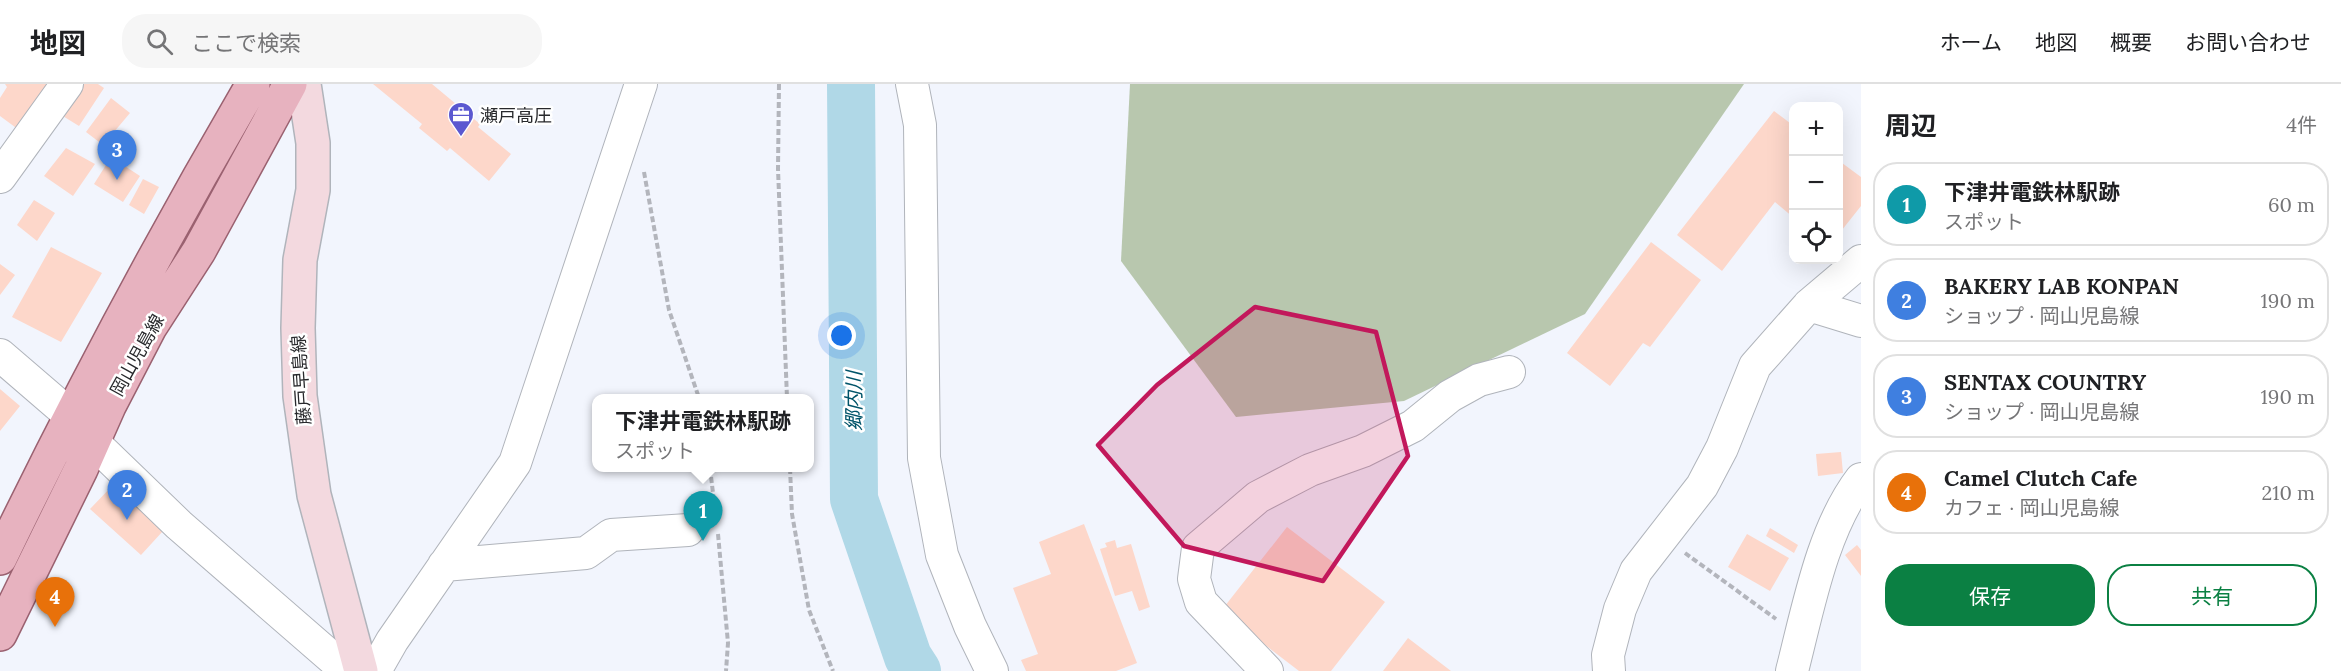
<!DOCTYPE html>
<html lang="ja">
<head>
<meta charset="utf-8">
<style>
	:root { --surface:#fff; --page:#f6f6f6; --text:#202124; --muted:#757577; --line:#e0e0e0; --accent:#0b8043 }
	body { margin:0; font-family:Lora,"Noto Sans JP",serif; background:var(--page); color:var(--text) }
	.controls { position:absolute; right:18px; top:18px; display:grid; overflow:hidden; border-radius:12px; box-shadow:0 6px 24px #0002 }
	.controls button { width:54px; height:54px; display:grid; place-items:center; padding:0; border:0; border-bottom:2px solid var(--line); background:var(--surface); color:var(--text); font:30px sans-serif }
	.you { position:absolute; left:842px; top:252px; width:21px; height:21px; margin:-15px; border:4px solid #fff; border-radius:50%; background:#1a73e8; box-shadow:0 0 0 9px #1a73e833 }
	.badge { display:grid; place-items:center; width:39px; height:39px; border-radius:50%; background:var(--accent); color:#fff; font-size:20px; font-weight:700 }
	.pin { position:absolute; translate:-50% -50px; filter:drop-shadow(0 2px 3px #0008) }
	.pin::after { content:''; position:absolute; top:32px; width:21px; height:18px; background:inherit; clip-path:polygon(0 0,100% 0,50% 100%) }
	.popup { position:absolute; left:592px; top:310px; width:222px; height:78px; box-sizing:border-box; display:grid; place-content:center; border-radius:12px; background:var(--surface); filter:drop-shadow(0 2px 4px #0005); font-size:20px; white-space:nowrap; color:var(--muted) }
	.popup b { font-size:22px; color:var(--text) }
	.popup::after { content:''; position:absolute; left:50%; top:100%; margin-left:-12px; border:12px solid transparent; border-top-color:var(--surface) }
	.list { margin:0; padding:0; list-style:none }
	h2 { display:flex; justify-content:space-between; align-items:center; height:78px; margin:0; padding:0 24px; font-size:26px }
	h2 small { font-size:20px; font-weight:400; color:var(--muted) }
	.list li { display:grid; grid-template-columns:39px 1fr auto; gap:18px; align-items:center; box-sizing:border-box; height:84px; margin:0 12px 12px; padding:0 12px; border:2px solid var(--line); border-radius:24px }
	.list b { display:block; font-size:22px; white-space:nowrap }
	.list p { margin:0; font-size:20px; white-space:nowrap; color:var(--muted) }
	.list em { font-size:20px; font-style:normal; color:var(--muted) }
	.actions { display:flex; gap:12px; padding:18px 24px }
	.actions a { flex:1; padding:14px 0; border:2px solid var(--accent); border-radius:24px; text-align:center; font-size:21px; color:var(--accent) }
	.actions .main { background:var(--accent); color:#fff }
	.icon { flex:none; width:33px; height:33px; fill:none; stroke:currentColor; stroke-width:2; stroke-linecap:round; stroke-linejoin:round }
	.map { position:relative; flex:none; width:1861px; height:587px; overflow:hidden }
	header { display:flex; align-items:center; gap:36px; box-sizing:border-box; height:84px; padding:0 30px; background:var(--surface); border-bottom:2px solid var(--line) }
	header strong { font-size:28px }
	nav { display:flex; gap:33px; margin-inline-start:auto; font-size:21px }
	.search { width:420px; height:54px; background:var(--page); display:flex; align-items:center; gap:15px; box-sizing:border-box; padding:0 21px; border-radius:24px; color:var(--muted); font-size:22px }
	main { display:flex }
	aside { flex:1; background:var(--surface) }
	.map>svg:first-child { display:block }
	.green { fill:#b8c7ae }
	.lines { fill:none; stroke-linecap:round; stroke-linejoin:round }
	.river { stroke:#b0d8e7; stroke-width:48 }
	.building { fill:#fdd7ca }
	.street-casing { stroke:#b0b4bb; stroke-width:34 }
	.secondary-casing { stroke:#b0b4bb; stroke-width:36 }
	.primary-casing { stroke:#9a6170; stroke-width:36 }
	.path { stroke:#b3b5bc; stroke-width:4; stroke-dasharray:6 3; stroke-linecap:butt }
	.street { stroke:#fff; stroke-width:32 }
	.secondary { stroke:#f3d9df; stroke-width:33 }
	.primary { stroke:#e7b2bf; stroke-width:33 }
	.marked { fill:#c2185b; fill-opacity:0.2; stroke:#c2185b; stroke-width:4.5; stroke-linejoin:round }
	.labels { text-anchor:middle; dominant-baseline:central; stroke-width:5; stroke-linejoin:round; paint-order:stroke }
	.poi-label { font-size:18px; fill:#28292c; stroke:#fff; text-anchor:start }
	.street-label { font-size:18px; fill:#28292c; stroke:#fff }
	.water-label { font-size:20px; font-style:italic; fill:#005469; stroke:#fff }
</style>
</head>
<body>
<header>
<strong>地図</strong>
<div class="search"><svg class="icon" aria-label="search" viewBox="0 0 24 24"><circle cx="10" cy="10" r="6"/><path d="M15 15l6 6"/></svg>ここで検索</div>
<nav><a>ホーム</a><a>地図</a><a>概要</a><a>お問い合わせ</a></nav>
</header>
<main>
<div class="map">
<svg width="1861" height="587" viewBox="0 0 1861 587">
	<rect width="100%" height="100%" fill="#f2f5fd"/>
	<path class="green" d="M1130 0H1744L1585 230 1404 317 1236 333 1121 177Z"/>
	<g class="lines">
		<path class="river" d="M851 0 854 415 908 573 917 587"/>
	</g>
	<path class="building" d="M5 0H51L19 46 0 32V14L7 3Z
		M80 0H98L104 4 79 42 53 26Z
		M373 0H432L480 40 478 43 511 70 489 97 450 64 447 67 419 44 422 40Z
		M111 14 130 29 103 61 86 48Z
		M1774 27 1794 42V134L1775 118 1722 187 1677 151Z
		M66 64 95 80 73 112 44 92Z
		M111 73 140 92 123 118 94 100Z
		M1838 76 1861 93V122L1838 151Z
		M143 95 159 103 144 130 129 121Z
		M34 116 55 129 37 157 17 141Z
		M1651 158 1701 196 1650 263 1643 259 1610 302 1567 269Z
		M51 163 102 189 61 258 12 233Z
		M0 180 15 191 0 211Z
		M0 305 20 322 0 347Z
		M1841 368 1843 389 1818 392 1816 370Z
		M113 401 163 447 141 471 90 425Z
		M1084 440 1137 579 1116 587H1026L1021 576 1038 570 1013 504 1051 490 1039 458Z
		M1287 443 1385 518 1331 587H1299L1221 527Z
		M1770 444 1798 461 1794 469 1766 452Z
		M1747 450 1789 474 1770 507 1728 483Z
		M1115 456 1117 464 1131 460 1150 523 1139 527 1132 507 1115 512 1100 465 1107 463 1105 459Z
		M1857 461 1861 466V492L1845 471Z
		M1408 554 1451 587H1383Z"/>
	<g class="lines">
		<defs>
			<path id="street" d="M912 0 920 41 924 374 942 471 970 542 992 587
				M0 93 67 0
				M1809 221 1861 237
				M0 271 71 332 93 358 179 441 347 587
				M444 481 586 469 611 451 688 446
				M375 587 392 557 515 379 641 0
				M1267 587 1201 518 1194 495 1198 464 1258 413 1310 386 1363 367 1413 342 1450 312 1479 296 1509 288
				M1609 587 1608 571 1620 525 1636 487 1702 402 1722 364 1755 282 1809 221 1861 177
				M1792 587C1808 525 1822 446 1861 395"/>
			<path id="secondary" d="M304 0 313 59V106L300 176 298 244 300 312 314 411 361 587"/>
			<path id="primary" d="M0 474C78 313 162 155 253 0
				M0 550 81 385 109 322 150 243 199 167 290 0"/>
		</defs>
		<use href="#street" class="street-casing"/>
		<use href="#secondary" class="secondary-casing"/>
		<use href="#primary" class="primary-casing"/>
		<path class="path" d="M779 0 778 85 787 314
			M644 88 669 226 699 314
			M710 384 716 434
			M790 384 792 430 809 526 833 587
			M718 450 728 559 726 587
			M1685 469 1776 535"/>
		<use href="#street" class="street"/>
		<use href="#secondary" class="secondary"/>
		<use href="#primary" class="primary"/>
	</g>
	<path class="marked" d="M1255 223 1376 248 1408 372 1323 497 1184 462 1098 361 1157 301Z"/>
	<defs>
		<symbol id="office-pin" viewBox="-11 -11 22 30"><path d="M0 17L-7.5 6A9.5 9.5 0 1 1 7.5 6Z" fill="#5b58d0" stroke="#fff"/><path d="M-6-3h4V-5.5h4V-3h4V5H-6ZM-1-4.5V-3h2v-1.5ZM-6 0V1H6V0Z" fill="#fff"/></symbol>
	</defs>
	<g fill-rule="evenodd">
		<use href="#office-pin" x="446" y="16" width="30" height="40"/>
	</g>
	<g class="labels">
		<g class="poi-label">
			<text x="480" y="31">瀬戸高圧</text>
		</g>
		<g class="street-label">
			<text transform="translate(137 271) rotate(-61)">岡山児島線</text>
			<text transform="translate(301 296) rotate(-94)">藤戸早島線</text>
		</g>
		<g class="water-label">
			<text transform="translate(853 317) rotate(-90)">郷内川</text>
		</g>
	</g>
</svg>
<div class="controls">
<button>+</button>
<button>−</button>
<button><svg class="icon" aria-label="locate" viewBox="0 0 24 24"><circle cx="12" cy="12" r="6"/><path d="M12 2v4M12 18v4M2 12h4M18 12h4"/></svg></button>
</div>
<div class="you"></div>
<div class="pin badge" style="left:703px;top:457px;background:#0f9aa8">1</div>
<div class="popup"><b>下津井電鉄林駅跡</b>スポット</div>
<div class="pin badge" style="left:127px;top:436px;background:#3f7fe0">2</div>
<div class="pin badge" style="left:117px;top:96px;background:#3f7fe0">3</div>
<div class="pin badge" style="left:55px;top:543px;background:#e8710a">4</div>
</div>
<aside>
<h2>周辺<small>4件</small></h2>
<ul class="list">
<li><span class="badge" style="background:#0f9aa8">1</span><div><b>下津井電鉄林駅跡</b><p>スポット</p></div><em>60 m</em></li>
<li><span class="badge" style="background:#3f7fe0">2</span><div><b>BAKERY LAB KONPAN</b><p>ショップ · 岡山児島線</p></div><em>190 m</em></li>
<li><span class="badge" style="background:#3f7fe0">3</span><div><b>SENTAX COUNTRY</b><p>ショップ · 岡山児島線</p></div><em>190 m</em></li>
<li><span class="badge" style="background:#e8710a">4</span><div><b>Camel Clutch Cafe</b><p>カフェ · 岡山児島線</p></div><em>210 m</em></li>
</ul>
<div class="actions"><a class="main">保存</a><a>共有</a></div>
</aside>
</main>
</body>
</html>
